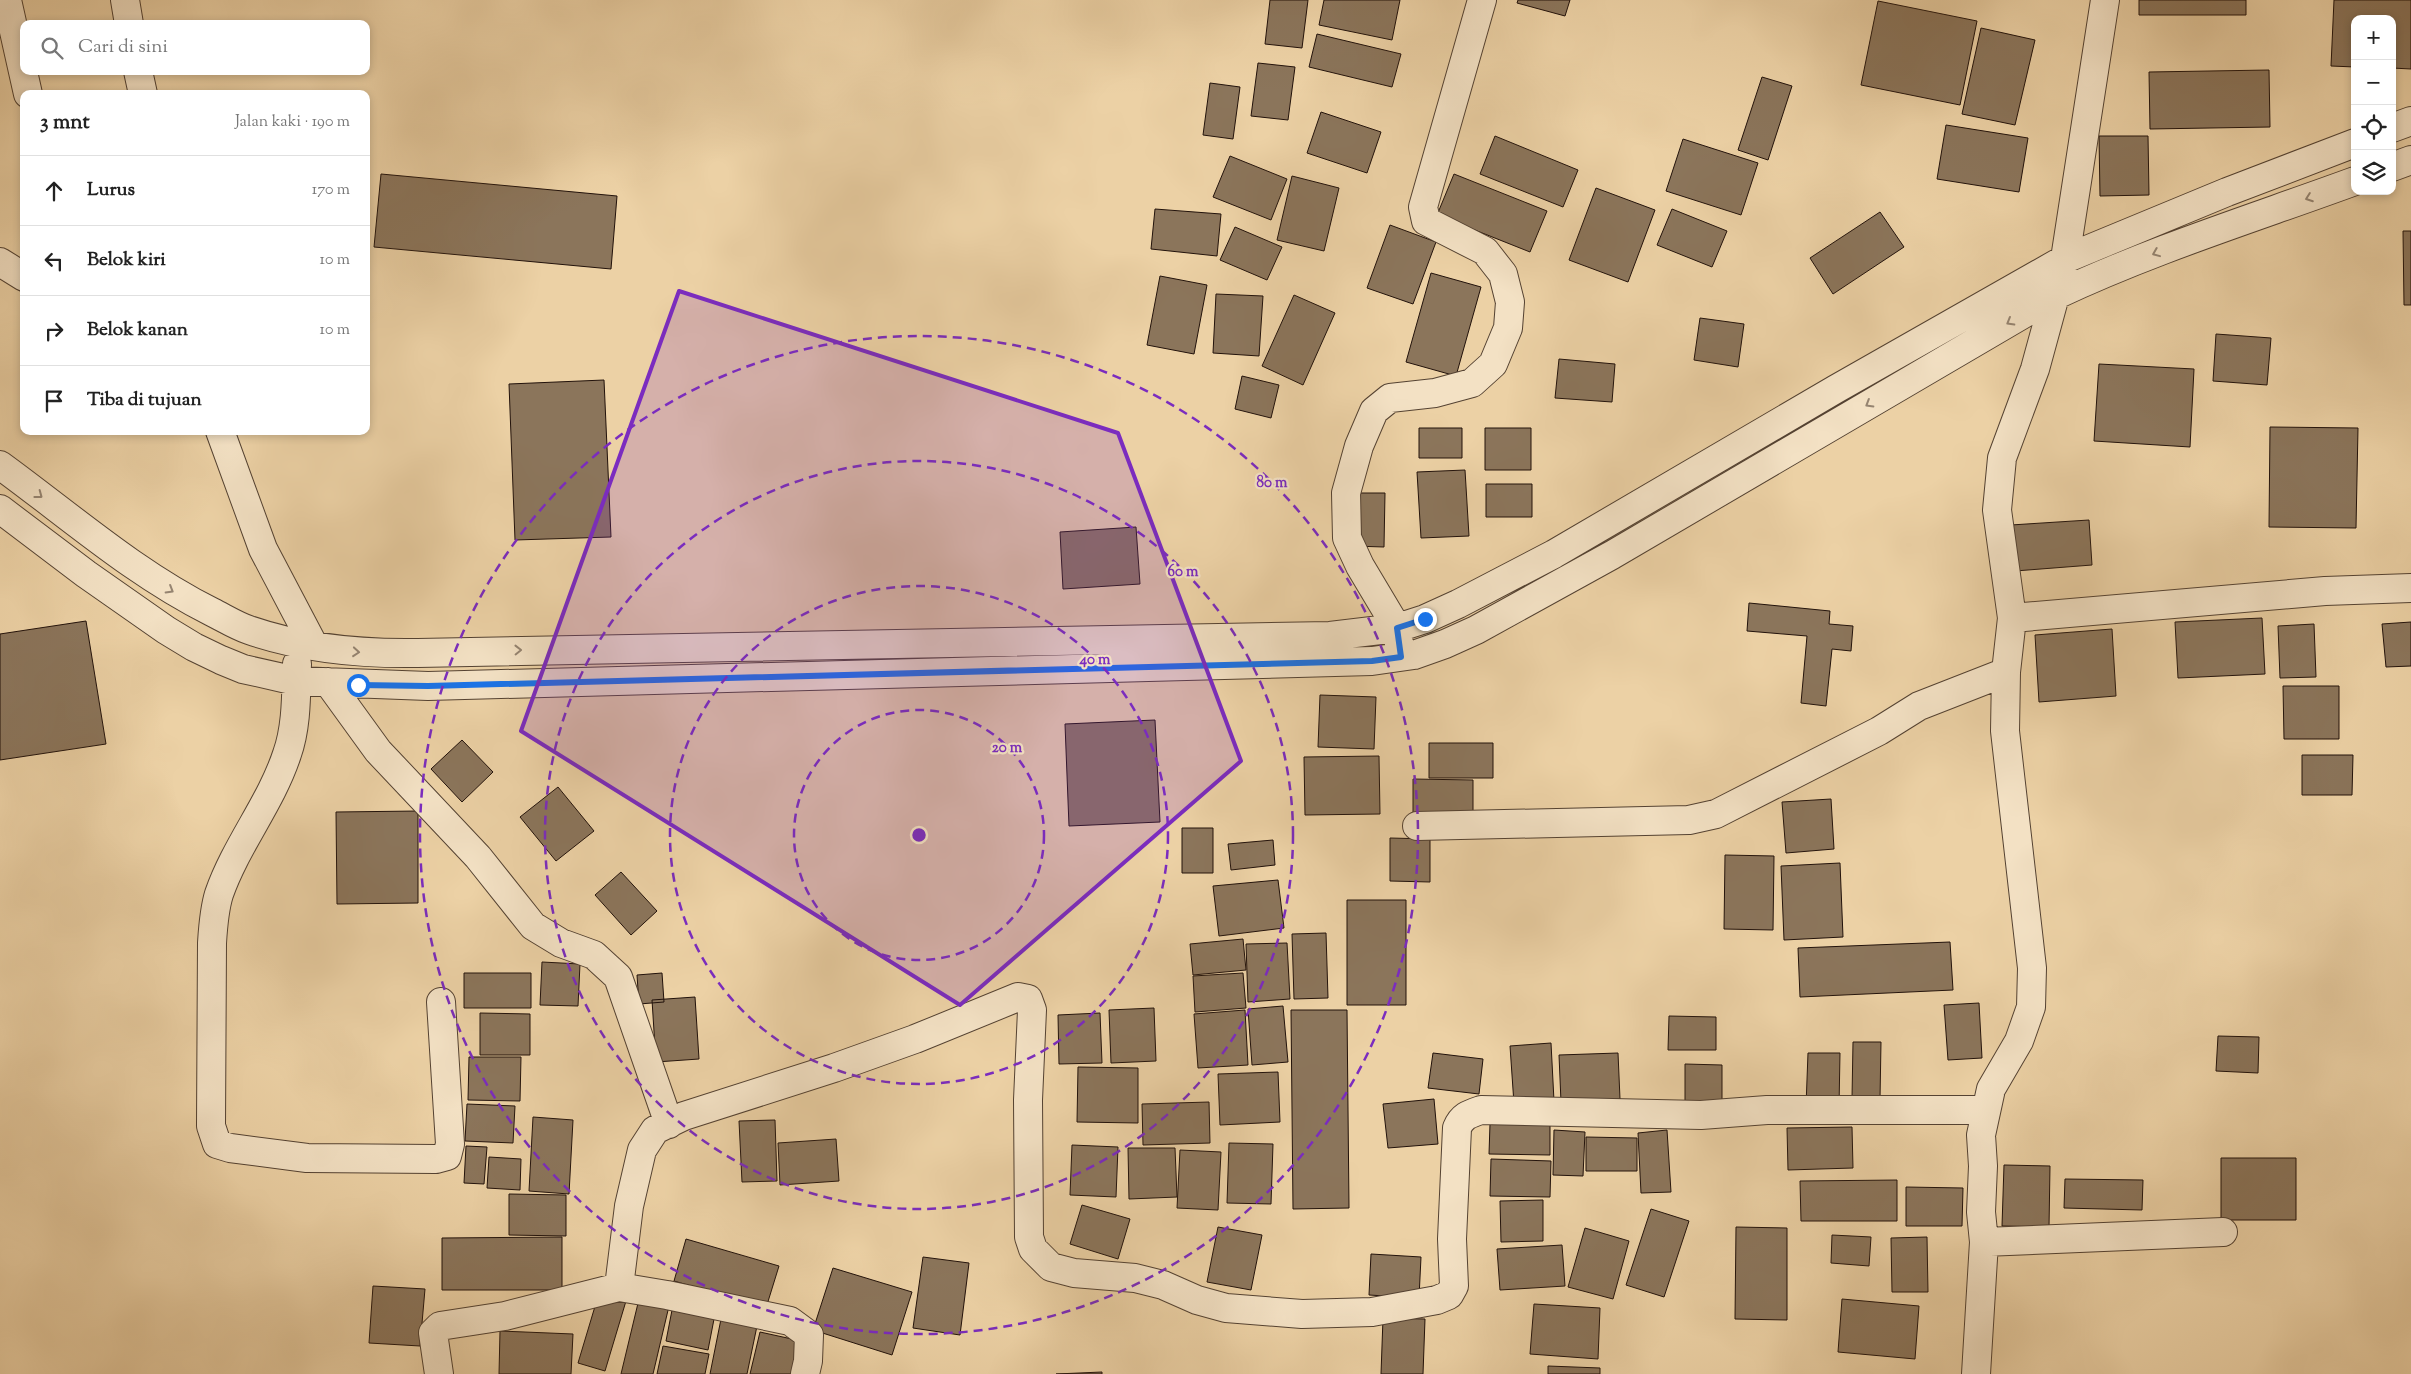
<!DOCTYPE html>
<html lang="id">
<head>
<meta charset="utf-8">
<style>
	:root { --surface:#fff; --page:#f6f6f6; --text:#222; --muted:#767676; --line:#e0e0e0 }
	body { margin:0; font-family:"Sorts Mill Goudy",serif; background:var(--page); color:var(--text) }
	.controls { position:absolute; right:15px; top:15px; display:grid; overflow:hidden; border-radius:10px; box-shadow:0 2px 8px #0003 }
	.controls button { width:45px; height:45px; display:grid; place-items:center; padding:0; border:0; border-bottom:1px solid var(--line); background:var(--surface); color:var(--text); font:25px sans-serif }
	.stop { position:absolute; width:15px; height:15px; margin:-11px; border:4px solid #1a73e8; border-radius:50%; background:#fff }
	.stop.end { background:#1a73e8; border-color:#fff; box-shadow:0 1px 5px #0008 }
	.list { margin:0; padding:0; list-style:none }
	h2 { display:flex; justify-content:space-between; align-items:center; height:65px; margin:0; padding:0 20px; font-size:21px }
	h2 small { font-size:16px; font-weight:400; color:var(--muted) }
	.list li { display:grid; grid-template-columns:32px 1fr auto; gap:15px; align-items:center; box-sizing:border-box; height:70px; padding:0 20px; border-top:1px solid var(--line) }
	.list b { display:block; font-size:19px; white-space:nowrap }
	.list em { font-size:16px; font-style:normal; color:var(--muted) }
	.icon { flex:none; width:28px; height:28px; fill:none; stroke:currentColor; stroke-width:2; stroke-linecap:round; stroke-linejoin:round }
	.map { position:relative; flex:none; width:2411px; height:1374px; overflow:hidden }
	.search { position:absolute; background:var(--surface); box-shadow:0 2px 8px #0003; left:20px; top:20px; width:350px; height:55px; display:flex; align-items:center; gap:12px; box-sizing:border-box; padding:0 18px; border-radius:10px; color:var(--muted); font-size:19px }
	.panel { position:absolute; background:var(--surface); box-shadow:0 2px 8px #0003; left:20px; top:90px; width:350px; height:345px; border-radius:10px }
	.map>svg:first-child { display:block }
	.building { fill:#8b755b; stroke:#22120b }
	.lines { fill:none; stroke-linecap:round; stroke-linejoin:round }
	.minor-casing { stroke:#544232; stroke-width:30 }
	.minor { stroke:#f3e1c4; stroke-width:28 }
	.oneway { stroke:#958471 }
	.route { stroke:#1a73e8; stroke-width:6 }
	.marked { fill:#7b2cbf; fill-opacity:0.2; stroke:#7b2cbf; stroke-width:4; stroke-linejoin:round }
	.ring { fill:none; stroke:#7b2cbf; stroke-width:2.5; stroke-dasharray:9 6 }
	.centre { fill:#7b2cbf; stroke:#f3e1c4; stroke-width:2.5 }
	.ring-label { font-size:15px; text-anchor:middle; font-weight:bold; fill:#7b2cbf; stroke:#f3e1c4; stroke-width:4.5; stroke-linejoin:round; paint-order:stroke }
</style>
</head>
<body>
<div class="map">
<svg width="2411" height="1374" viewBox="0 0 2411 1374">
	<rect width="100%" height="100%" fill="#ecd1a5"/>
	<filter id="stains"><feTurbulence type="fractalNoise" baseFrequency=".004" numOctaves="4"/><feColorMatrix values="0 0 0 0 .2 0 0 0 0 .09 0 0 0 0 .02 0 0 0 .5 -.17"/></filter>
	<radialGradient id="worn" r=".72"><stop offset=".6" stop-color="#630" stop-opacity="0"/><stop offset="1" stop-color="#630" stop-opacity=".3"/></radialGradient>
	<path class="building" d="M1270 0H1308L1302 48 1265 44Z
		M1324 0H1400L1392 40 1319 25Z
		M1518 0H1570L1565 16 1517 3Z
		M2139 0H2246V15H2139Z
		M2334 0H2411V69L2392 68V19H2355V67L2331 66Z
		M1878 1 1977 21 1960 105 1861 85Z
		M1981 28 2035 40 2015 125 1962 114Z
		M1317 34 1401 54 1392 87 1309 67Z
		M1258 63 1295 67 1288 120 1251 116Z
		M2269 70 2270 127 2150 129 2149 72Z
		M1762 77 1792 86 1768 160 1738 150Z
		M1210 83 1240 87 1233 139 1203 135Z
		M1321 112 1381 132 1367 173 1307 153Z
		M1946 125 2028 138 2019 192 1937 179Z
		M1495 136 1578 170 1563 207 1480 174Z
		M2099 136H2148L2149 195 2100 196Z
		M1683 139 1758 163 1741 215 1666 191Z
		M1230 156 1287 179 1271 220 1213 197Z
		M381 174 617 196 611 269 374 247Z
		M1454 174 1547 211 1530 252 1437 215Z
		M1292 176 1339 188 1324 251 1277 240Z
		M1596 188 1655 210 1628 282 1569 260Z
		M1155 209 1221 214 1217 256 1151 249Z
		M1672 209 1727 231 1712 267 1657 245Z
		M1880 212 1904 247 1833 294 1810 258Z
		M1390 225 1436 242 1413 304 1367 288Z
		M1235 227 1282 247 1267 280 1220 260Z
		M2403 231H2411V305H2404Z
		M1431 273 1481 287 1456 376 1406 362Z
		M1160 276 1207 285 1194 354 1147 345Z
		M1216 294 1263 296 1259 356 1213 353Z
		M1294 295 1335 313 1303 385 1262 366Z
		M1700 318 1744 324 1738 367 1694 360Z
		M2216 334 2271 338 2267 385 2213 381Z
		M1559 359 1615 364 1612 402 1555 398Z
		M2099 364 2194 369 2190 447 2094 441Z
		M1242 376 1279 385 1271 418 1235 409Z
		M604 380 611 537 515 540 509 384Z
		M2270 427 2358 428 2356 528 2269 527Z
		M1419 428H1462V458H1419Z
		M1485 428H1531V470H1485Z
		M1465 470 1469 536 1421 538 1417 472Z
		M1486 484H1532V517H1486Z
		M1353 493H1385L1384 547 1352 546Z
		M2089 520 2092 565 2015 571 2011 525Z
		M1136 527 1140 584 1063 589 1060 532Z
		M1749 603 1830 611 1829 624 1853 626 1851 651 1832 649 1826 706 1801 703 1807 636 1747 631Z
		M2262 618 2265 674 2178 678 2175 622Z
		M86 621 106 744 0 760V634Z
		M2411 622V666L2386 667 2382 624Z
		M2314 624 2316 677 2280 678 2278 626Z
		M2112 629 2116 696 2039 702 2035 635Z
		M2283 686H2339V739H2284Z
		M1320 695 1376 697 1374 749 1318 747Z
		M1155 720 1160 822 1069 826 1065 724Z
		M462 740 493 772 462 802 431 769Z
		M1429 743H1493V778H1429Z
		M2302 755H2353L2352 795H2302Z
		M1379 756 1380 814 1305 815 1304 757Z
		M1413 779 1473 780V813H1413Z
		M558 787 594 831 556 861 520 817Z
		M1831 799 1834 849 1786 853 1782 802Z
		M418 811V903L337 904 336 812Z
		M1182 828H1213V873H1182Z
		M1390 838 1430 839V882L1390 881Z
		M1273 840 1275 865 1231 870 1228 844Z
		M1725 855 1774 856 1773 930 1724 929Z
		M1840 863 1843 937 1784 940 1781 866Z
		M621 872 657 911 631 935 595 895Z
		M1278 880 1284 928 1219 936 1213 886Z
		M1347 900H1406V1005H1347Z
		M1326 933 1328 998 1294 999 1292 934Z
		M1243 939 1246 970 1193 975 1190 944Z
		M1950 942 1953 990 1800 997 1798 948Z
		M1287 943 1290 999 1248 1002 1246 944Z
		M542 962 580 964 578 1006 540 1005Z
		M464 973H531V1008H464Z
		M662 973 664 1002 639 1004 637 975Z
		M1243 973 1246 1008 1195 1012 1193 976Z
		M695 997 699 1059 656 1062 652 1000Z
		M1979 1003 1982 1058 1948 1060 1944 1005Z
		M1283 1006 1288 1062 1252 1065 1248 1009Z
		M1154 1008 1156 1061 1111 1063 1109 1010Z
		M1245 1010 1248 1065 1198 1068 1194 1014Z
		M1291 1010H1347L1349 1208 1293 1209Z
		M480 1013 530 1014V1055H480Z
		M1100 1013 1102 1063 1059 1064 1058 1015Z
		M1669 1016 1716 1017V1050H1668Z
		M2218 1036 2259 1037 2258 1073 2216 1071Z
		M1853 1042H1881L1880 1099 1852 1098Z
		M1551 1043 1554 1101 1514 1104 1510 1046Z
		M1433 1053 1483 1059 1479 1094 1428 1088Z
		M1618 1053 1620 1099 1561 1102 1559 1055Z
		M1808 1053H1840L1839 1107 1806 1106Z
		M469 1057H521L520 1101 468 1100Z
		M1685 1064 1722 1065V1106L1685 1105Z
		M1078 1067 1138 1068V1123L1077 1122Z
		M1278 1072 1280 1122 1220 1125 1218 1074Z
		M1434 1099 1438 1144 1388 1148 1383 1104Z
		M1209 1102 1210 1143 1143 1145 1142 1104Z
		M467 1104 515 1106 513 1143 465 1141Z
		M533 1117 573 1120 569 1194 529 1191Z
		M775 1120 777 1181 742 1182 739 1121Z
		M1490 1124 1550 1125V1155L1489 1154Z
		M1852 1127 1853 1168 1788 1170 1787 1128Z
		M1554 1130 1585 1132 1583 1176 1553 1175Z
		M1667 1130 1671 1192 1641 1193 1638 1133Z
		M1586 1137 1637 1138V1171H1586Z
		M836 1139 839 1181 780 1185 778 1143Z
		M1229 1143 1273 1144 1271 1204 1227 1203Z
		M1072 1145 1118 1147 1116 1197 1070 1195Z
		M466 1146 487 1147 484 1184 464 1183Z
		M1128 1148H1175L1177 1197 1129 1199Z
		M1180 1150 1221 1152 1218 1210 1177 1208Z
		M489 1157 521 1159 520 1190 487 1188Z
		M2221 1158H2296V1220H2221Z
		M1491 1159 1551 1161 1550 1197 1490 1196Z
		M2004 1165 2050 1166 2049 1227 2002 1226Z
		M2065 1179 2143 1180 2142 1210 2064 1208Z
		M1897 1180V1221H1801L1800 1181Z
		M1906 1187 1963 1188 1962 1226H1906Z
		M509 1194 566 1195V1236L509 1235Z
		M1543 1200V1241L1501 1242 1500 1201Z
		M1082 1205 1130 1219 1118 1259 1070 1244Z
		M1651 1209 1689 1221 1664 1297 1626 1285Z
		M1218 1227 1262 1235 1251 1290 1207 1282Z
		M1736 1227 1787 1228V1320L1735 1319Z
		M1585 1228 1629 1241 1613 1299 1568 1287Z
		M1832 1235 1871 1237 1869 1266 1831 1263Z
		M562 1237V1290H442V1238Z
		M1927 1237 1928 1292H1892L1891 1238Z
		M686 1239 779 1266 766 1308 674 1281Z
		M1562 1245 1565 1286 1500 1290 1497 1249Z
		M1371 1254 1421 1257 1419 1298 1369 1295Z
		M923 1257 969 1263 960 1335 913 1328Z
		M833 1268 912 1292 892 1355 813 1330Z
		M373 1286 425 1289 420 1346 369 1343Z
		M599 1293 626 1301 605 1371 578 1363Z
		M639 1299 669 1306 653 1374H621Z
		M1842 1299 1919 1306 1915 1359 1838 1352Z
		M1534 1304 1600 1308 1598 1359 1530 1354Z
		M673 1305 715 1314 708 1350 666 1341Z
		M1383 1318 1425 1319 1423 1374H1381Z
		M721 1319 757 1326 747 1374H710Z
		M500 1331 573 1334 571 1374H499Z
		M760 1332 801 1341 793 1374H750Z
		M663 1346 709 1354 705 1374H657Z
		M1548 1366 1600 1368V1374H1548Z
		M1102 1372V1374H1056Z"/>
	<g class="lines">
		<defs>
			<path id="minor" d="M7 0 28 94
				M125 0 129 24
				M138 71 143 94
				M2392 128 2411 121
				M2392 167 2411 160
				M0 262 24 277
				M220 431 263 549 314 646
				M0 465C70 516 134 573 212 612 224 618 237 626 249 630 304 649 360 654 418 653L1330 636 1397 628 1425 619 1458 604 1554 554 1836 389 2065 259 2227 192 2355 143
				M0 509 86 574 166 630 194 647 221 660 243 669 296 681 428 686 1372 661 1414 655 1445 644 1476 630 1612 555 2054 296C2151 250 2254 218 2355 181
				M2012 618 2325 591 2411 588
				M1399 644 1397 628 1360 566 1347 538 1346 493 1359 446 1374 411 1390 398 1435 393 1472 383 1493 364 1508 328 1510 302 1503 274 1485 251 1426 221 1423 207 1482 0
				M297 664C296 693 297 726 287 754 271 803 236 845 219 894 214 910 213 927 212 943L211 1126 217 1144 230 1148 307 1158 436 1159 447 1156 450 1144 441 1002
				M328 682 378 751 478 857 533 926 561 943 594 955 618 977 669 1124
				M1417 826 1689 820 1716 814 1879 731 1919 706 2006 672
				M1984 1242 2223 1232
				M619 1287 667 1295 790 1321 809 1335 808 1361 805 1374
				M439 1374 433 1333 440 1326 505 1316 619 1287 629 1206 642 1150 655 1130 684 1116 834 1068 915 1039 1018 997 1028 999 1032 1010 1028 1100 1029 1237 1033 1249 1051 1267 1074 1273 1135 1278 1163 1285 1197 1300 1226 1308 1302 1314 1372 1312 1437 1300 1449 1295 1454 1286 1452 1239 1457 1128C1462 1116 1469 1114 1481 1110L1701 1115 1767 1110H1985
				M1976 1374 1984 1242 1981 1212 1983 1166 1981 1135 1991 1089 2019 1041 2031 1007 2032 968 2005 731 2006 672 2012 618 1997 510 2002 458 2035 369 2065 259 2105 0"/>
		</defs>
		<use href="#minor" class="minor-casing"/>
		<use href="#minor" class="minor"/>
	</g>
	<defs><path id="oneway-chevron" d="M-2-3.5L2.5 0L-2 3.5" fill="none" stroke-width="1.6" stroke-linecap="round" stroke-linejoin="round" transform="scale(1.25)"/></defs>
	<g class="oneway">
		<use href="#oneway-chevron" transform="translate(2309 198) rotate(160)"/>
		<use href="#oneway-chevron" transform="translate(2156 253) rotate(158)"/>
		<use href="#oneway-chevron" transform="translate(2010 322) rotate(150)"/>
		<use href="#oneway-chevron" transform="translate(1869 404) rotate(149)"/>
		<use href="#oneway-chevron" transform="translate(39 495) rotate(37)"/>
		<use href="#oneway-chevron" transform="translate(170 590) rotate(31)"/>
		<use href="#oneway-chevron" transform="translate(518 650) rotate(-1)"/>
		<use href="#oneway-chevron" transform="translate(356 652) rotate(5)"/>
	</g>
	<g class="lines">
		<path class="route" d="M358 685 428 686 1372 661 1401 657 1397 628 1425 619"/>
	</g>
	<path class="marked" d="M679 291 1118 433 1241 761 960 1005 521 731Z"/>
	<g class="ring">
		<circle cx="919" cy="835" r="125"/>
		<circle cx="919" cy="835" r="249"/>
		<circle cx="919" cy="835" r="374"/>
		<circle cx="919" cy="835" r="499"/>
	</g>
	<circle cx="919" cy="835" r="8" class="centre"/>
	<g class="ring-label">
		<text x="1272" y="487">80 m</text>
		<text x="1183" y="576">60 m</text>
		<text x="1095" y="664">40 m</text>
		<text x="1007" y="752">20 m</text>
	</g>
	<rect width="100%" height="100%" filter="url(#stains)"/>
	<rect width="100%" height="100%" fill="url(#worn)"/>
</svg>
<div class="controls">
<button>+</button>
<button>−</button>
<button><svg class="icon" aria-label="locate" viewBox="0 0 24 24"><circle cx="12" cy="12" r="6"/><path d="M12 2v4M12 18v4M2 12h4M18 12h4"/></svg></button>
<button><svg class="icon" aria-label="layers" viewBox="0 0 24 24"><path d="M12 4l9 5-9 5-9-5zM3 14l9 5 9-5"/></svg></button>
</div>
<div class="stop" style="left:358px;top:685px"></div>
<div class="stop end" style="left:1425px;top:619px"></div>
<div class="search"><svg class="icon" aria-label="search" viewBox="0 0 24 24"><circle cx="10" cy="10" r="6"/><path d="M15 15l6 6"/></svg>Cari di sini</div>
<section class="panel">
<h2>3 mnt<small>Jalan kaki · 190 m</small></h2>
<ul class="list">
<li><svg class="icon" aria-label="ahead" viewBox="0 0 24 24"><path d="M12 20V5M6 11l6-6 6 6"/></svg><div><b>Lurus</b></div><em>170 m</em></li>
<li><svg class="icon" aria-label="left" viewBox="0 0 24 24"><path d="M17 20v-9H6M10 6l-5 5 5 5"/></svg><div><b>Belok kiri</b></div><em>10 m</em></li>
<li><svg class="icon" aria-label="right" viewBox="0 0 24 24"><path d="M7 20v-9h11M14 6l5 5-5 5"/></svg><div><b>Belok kanan</b></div><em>10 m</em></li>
<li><svg class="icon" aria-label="arrive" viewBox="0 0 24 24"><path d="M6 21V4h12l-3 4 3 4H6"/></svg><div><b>Tiba di tujuan</b></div></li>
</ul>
</section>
</div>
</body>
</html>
